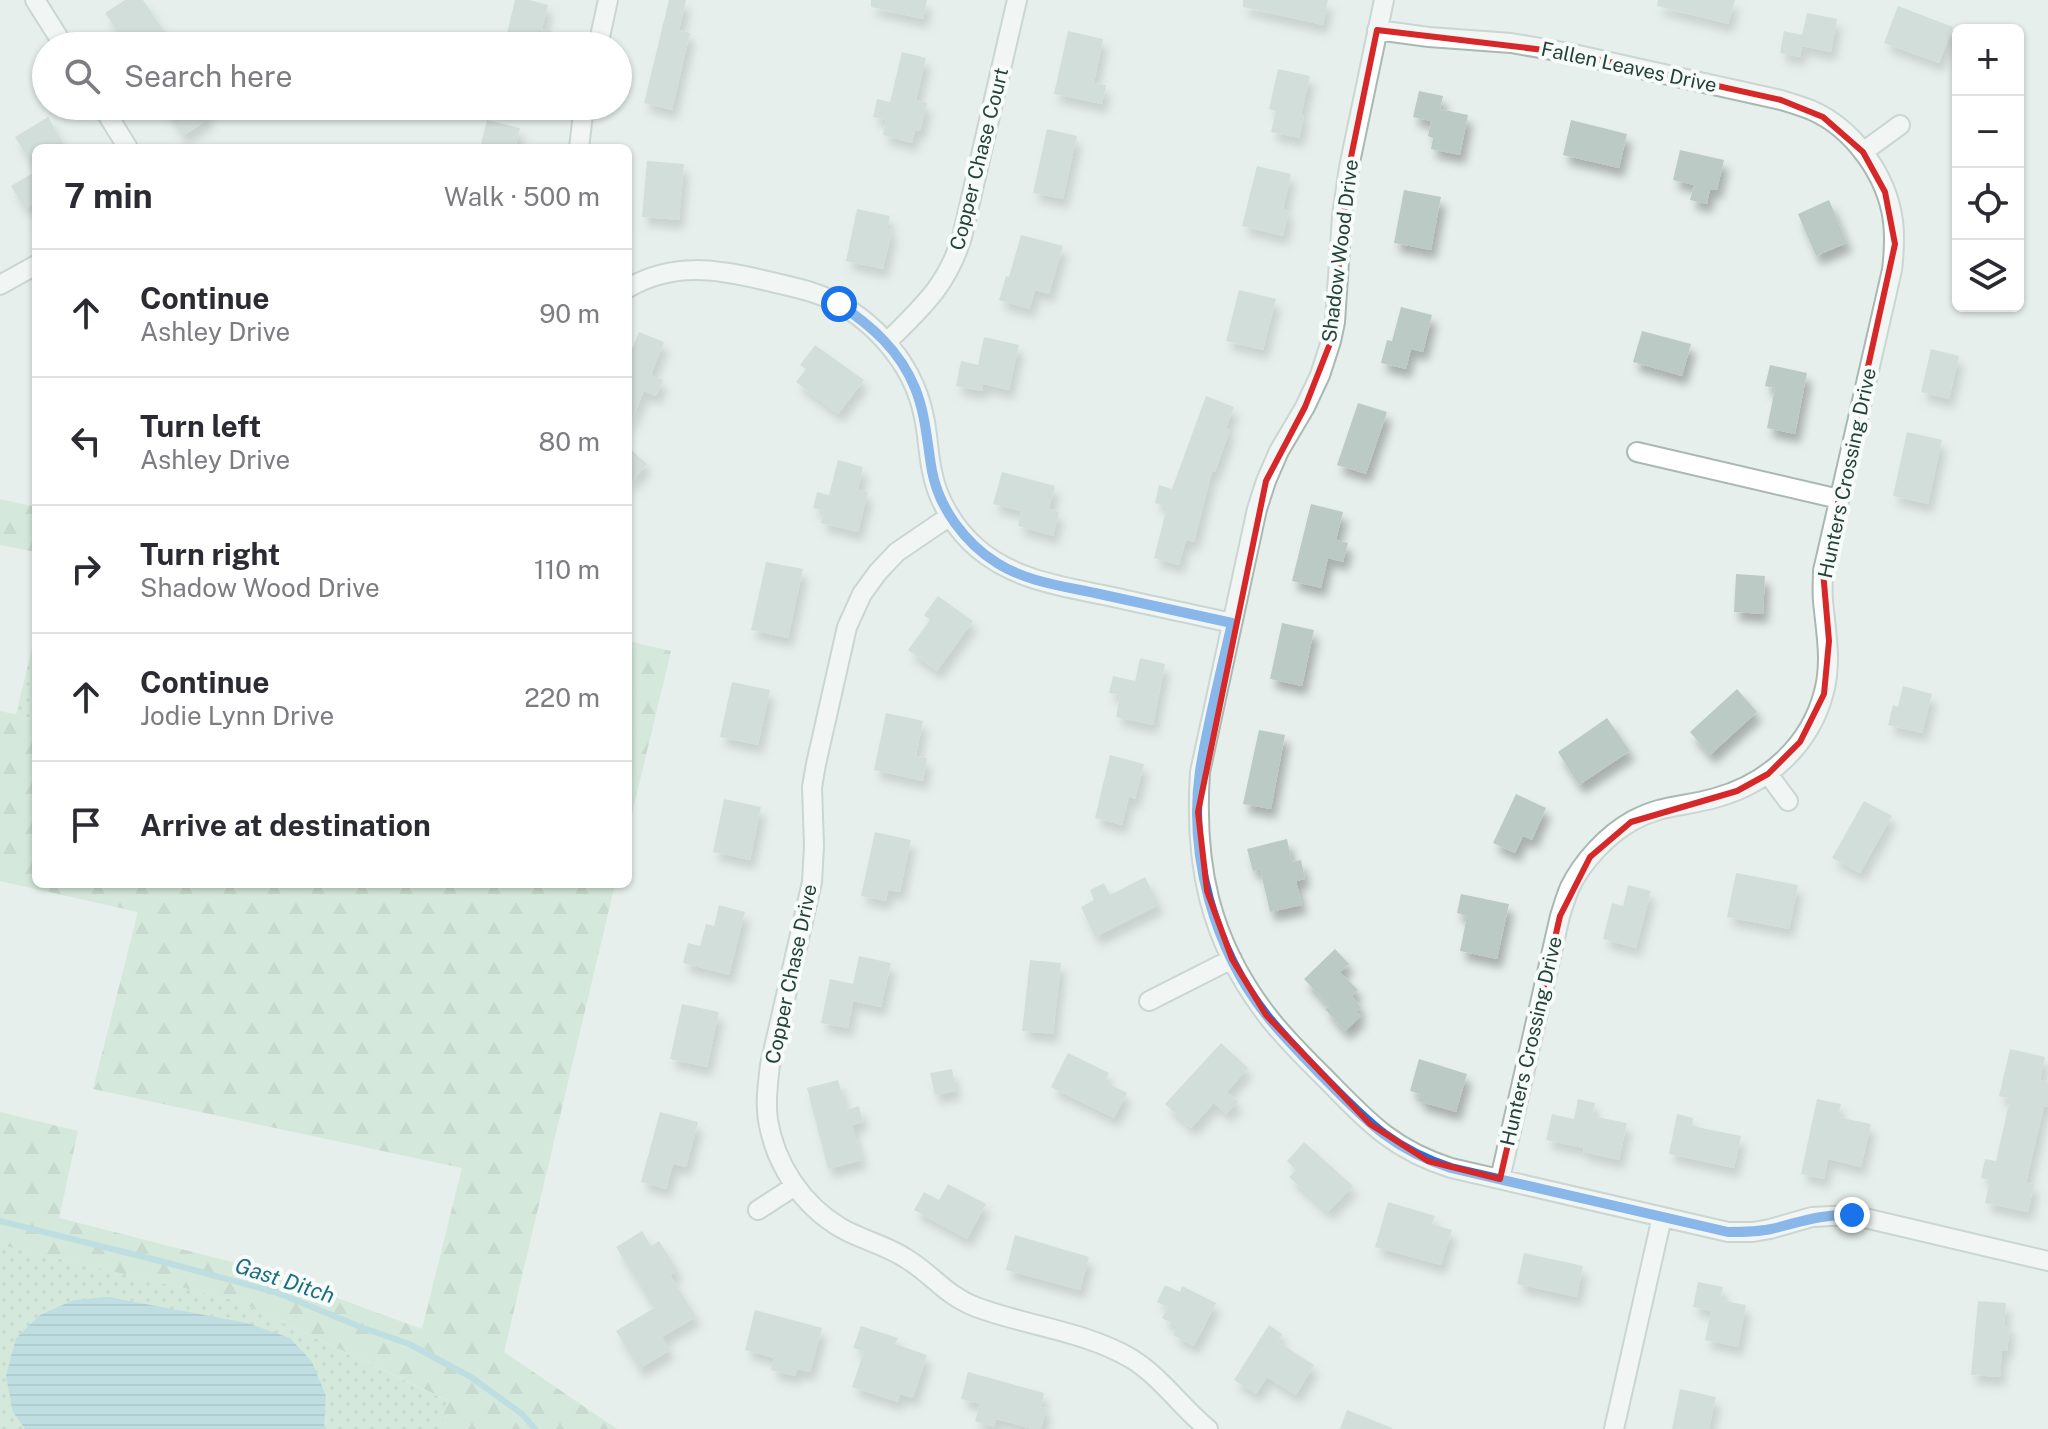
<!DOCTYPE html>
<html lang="en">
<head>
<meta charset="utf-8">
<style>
	:root { --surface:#fff; --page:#f7f7f7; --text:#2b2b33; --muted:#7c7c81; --line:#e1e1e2 }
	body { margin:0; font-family:"Public Sans",sans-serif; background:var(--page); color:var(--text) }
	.controls { position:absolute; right:24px; top:24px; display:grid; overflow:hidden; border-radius:12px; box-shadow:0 2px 6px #0004 }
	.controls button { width:72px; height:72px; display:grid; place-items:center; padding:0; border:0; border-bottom:2px solid var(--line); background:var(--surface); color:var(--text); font:40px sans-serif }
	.stop { position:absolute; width:24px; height:24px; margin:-18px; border:6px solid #1a73e8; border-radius:50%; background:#fff }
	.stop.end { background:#1a73e8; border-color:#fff; box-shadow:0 2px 8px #0008 }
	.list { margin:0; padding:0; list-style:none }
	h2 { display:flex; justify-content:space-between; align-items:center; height:104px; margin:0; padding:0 32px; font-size:34px }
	h2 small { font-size:26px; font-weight:400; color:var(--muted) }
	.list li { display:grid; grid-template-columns:52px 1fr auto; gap:24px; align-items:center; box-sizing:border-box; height:128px; padding:0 32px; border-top:2px solid var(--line) }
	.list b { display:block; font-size:30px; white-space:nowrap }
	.list p { margin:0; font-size:26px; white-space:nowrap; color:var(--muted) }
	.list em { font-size:26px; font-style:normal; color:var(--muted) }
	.icon { flex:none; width:44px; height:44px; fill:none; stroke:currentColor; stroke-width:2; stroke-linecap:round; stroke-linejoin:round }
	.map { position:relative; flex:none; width:2048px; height:1429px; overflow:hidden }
	.search { position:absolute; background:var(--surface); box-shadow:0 2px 6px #0004; left:32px; top:32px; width:600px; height:88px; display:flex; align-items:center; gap:20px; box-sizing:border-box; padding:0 28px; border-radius:44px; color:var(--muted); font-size:30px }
	.panel { position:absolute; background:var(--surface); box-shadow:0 2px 6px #0004; left:32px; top:144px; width:600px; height:744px; border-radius:12px }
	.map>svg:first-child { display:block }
	.grass { fill:url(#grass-dots) }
	.forest { fill:url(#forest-firs) }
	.water { fill:url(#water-rules) }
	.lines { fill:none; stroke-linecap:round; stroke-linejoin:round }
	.stream { stroke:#8ec9d4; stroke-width:6 }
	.building { fill:#bbcac4; filter:url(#shadow) }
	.street-casing { stroke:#a8b8b2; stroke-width:22 }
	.street { stroke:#fff; stroke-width:18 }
	.route { stroke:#1a73e8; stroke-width:10 }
	.marked { fill:none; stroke:#d62828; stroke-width:6; stroke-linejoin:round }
	.labels { text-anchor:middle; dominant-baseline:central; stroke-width:8; stroke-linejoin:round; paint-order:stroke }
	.street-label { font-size:20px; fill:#24423a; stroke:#f7fbf9 }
	.water-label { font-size:22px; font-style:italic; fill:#1c6f80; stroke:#f7fbf9 }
</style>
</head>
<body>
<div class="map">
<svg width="2048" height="1429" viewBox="0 0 2048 1429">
	<defs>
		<pattern id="grass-dots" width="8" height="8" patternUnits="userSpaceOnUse" patternTransform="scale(2)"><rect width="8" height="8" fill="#bfe0c8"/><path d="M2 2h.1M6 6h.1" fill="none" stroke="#a4c1ad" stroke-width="1.8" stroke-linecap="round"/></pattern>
		<pattern id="forest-firs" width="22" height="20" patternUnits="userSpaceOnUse" patternTransform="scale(2)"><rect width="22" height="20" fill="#bfe0c8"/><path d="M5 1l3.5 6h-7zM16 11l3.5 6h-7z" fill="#a4c1ad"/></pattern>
		<pattern id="water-rules" width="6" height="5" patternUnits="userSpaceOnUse" patternTransform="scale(2)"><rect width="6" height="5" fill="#8ec9d4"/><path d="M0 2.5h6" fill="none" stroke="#74a5ad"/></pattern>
		<filter id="shadow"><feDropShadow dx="5" dy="9" stdDeviation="4" flood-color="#0004"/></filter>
	</defs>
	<rect width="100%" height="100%" fill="#e6efeb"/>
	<path class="grass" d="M36 631V719L16 715Z
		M0 1245 235 1300 448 1401 441 1429H324L326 1396 13 1412 25 1429H0Z"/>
	<path class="forest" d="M0 499 36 507V552L0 545Z
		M628 641 671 651 628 830Z
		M0 711 36 719V884H615L504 1352 617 1429H441L447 1400 235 1300 0 1245V1112L78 1131 59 1218 252 1267 422 1329 462 1168 93 1089 138 912 0 881Z"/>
	<path class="water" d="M108 1297 247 1323 290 1338 312 1362 326 1396 324 1429H25L13 1412 6 1376 16 1338 40 1315 74 1300Z"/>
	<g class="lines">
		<path class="stream" d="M0 1221 168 1263 278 1293 358 1326 409 1344 471 1377 522 1414 535 1429"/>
	</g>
	<path class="building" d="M125 0H143L166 34 149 46H131L121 30 118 32 105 13Z
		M515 0H530L548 5 542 29 547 30 543 46H504Z
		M669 0H686L679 30 690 33 672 110 644 103Z
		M871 0H927L923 19 871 7Z
		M1243 0H1328L1323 25 1243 7Z
		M1658 0H1735L1728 24 1657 6Z
		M1898 6 1953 27 1939 63 1884 43Z
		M1807 13 1837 19 1831 52 1802 46 1800 57 1780 53 1784 31 1802 35Z
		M1068 31 1103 39 1094 83 1106 85 1102 104 1054 94Z
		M902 52 926 58 916 100 927 103 920 131 915 130 912 143 883 135 886 120 873 117 877 99 890 102Z
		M1278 69 1310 76 1301 115 1304 116 1299 138 1271 132 1276 111 1269 109Z
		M1419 91 1443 96 1440 109 1468 115 1460 155 1431 149 1433 138 1428 136 1431 121 1413 117Z
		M163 106H202L210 118 183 136Z
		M48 117 66 148H36V202L25 209 11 186 36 171 15 137Z
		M487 120 520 128 515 148H480Z
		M1571 120 1627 134 1619 168 1563 155Z
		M1047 129 1077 136 1063 199 1033 193Z
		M1680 150 1724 160 1717 190 1710 189 1707 204 1690 200 1694 185 1673 180Z
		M647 161 684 164 679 220 642 217Z
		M1257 166 1291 174 1283 209 1289 211 1283 236 1242 226Z
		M1404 190 1441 197 1431 250 1394 243Z
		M1829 200 1847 243 1816 256 1798 214Z
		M857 209 890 216 887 229 892 230 883 269 846 261Z
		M1021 235 1063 246 1049 294 1035 290 1030 309 999 300 1006 276 1009 277Z
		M1239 290 1276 299 1263 350 1226 341Z
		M1401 307 1432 315 1423 352 1411 349 1406 369 1381 363 1387 340 1392 341Z
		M1642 331 1691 344 1682 376 1633 362Z
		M639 332 664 342 651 375 663 380 656 396 644 391 628 429V359Z
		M984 337 1019 345 1009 390 983 384 982 391 956 386 961 361 978 365Z
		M815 345 864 380 838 414 796 382 806 369 800 365Z
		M1931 349 1959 356 1949 399 1921 392Z
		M1770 365 1807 373 1795 434 1767 428 1775 388 1765 386Z
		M1206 396 1234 407 1226 428 1230 430 1215 472 1212 471 1194 542 1186 540 1179 565 1154 558 1167 507 1155 503 1159 485 1172 489Z
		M1358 403 1387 412 1366 474 1337 465Z
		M1907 432 1942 440 1928 504 1893 496Z
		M628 447 647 464 628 486Z
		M838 460 863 467 858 490 868 492 858 532 821 523 824 511 813 508 817 492 829 495Z
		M1002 472 1055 486 1049 509 1059 512 1053 536 1018 526 1021 511 993 504Z
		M1311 504 1343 512 1336 540 1348 543 1343 562 1328 558 1321 588 1292 581Z
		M766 562 803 569 788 638 751 630Z
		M1736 574 1765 576 1763 614 1734 612Z
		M938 596 973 621 937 671 908 650 930 620 924 615Z
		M1282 623 1314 630 1302 686 1270 679Z
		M1140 658 1165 664 1153 725 1116 717 1120 695 1109 693 1113 676 1135 681Z
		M732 682 770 690 758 745 720 737Z
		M1903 686 1932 694 1922 733 1888 725 1893 705 1898 707Z
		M1737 689 1757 712 1710 755 1690 732Z
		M886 713 923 721 916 756 927 758 923 781 874 770Z
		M1607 718 1630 751 1579 785 1558 752Z
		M1259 730 1285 735 1271 809 1243 804Z
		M1110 755 1144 764 1135 799 1129 797 1122 825 1095 818Z
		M1516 794 1546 808 1532 840 1523 836 1515 853 1493 843Z
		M724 799 761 807 750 860 713 852Z
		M1864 801 1892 816 1860 873 1832 858Z
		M875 832 911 840 900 892 888 890 886 901 861 896Z
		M1287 839 1292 862 1301 860 1305 879 1296 881 1302 905 1270 912 1260 869 1253 871 1247 849Z
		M1736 873 1798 885 1789 929 1727 917Z
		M1145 877 1159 905 1095 937 1081 907 1094 900 1090 890 1104 883 1110 895Z
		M1628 885 1651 891 1636 948 1603 939 1612 903 1623 906Z
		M1461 894 1509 904 1497 959 1460 951 1467 916 1457 913Z
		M719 905 745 912 729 975 683 963 688 943 700 946 706 924 714 926Z
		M1335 949 1349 964 1340 972 1358 990 1352 996 1361 1007 1356 1012 1361 1016 1345 1031 1325 1009 1329 1006 1304 979Z
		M859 956 891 963 881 1007 853 1001 848 1028 821 1023 830 979 853 984Z
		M1030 960 1061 963 1053 1034 1022 1031Z
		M682 1004 719 1012 707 1067 670 1059Z
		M1221 1043 1248 1068 1227 1092 1238 1102 1226 1114 1214 1103 1191 1128 1165 1104Z
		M2010 1049 2045 1057 2040 1080 2048 1082V1107L2044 1106 2026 1183 2034 1184 2028 1212 1985 1203 1990 1180 1981 1178 1985 1159 1996 1161 2010 1099 1999 1096Z
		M1068 1053 1109 1073 1105 1082 1127 1093 1114 1118 1051 1087Z
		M1419 1059 1467 1074 1456 1112 1418 1101 1420 1094 1410 1091Z
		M952 1069 956 1091 935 1095 930 1073Z
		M838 1080 846 1110 859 1106 863 1122 852 1125 862 1160 828 1169 807 1088Z
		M1578 1099 1595 1103 1592 1116 1627 1123 1619 1160 1583 1152V1148L1546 1140 1552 1114 1574 1119Z
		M1817 1099 1841 1104 1838 1117 1871 1124 1861 1167 1828 1159 1824 1179 1801 1174Z
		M660 1112 698 1122 686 1167 673 1164 666 1189 641 1182Z
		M1677 1114 1693 1118 1692 1126 1741 1136 1734 1168 1669 1154Z
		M1304 1142 1353 1186 1328 1212 1289 1177 1296 1170 1287 1161Z
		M948 1184 986 1204 967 1239 914 1210 924 1192 939 1200Z
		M1388 1202 1435 1216 1432 1224 1452 1230 1441 1265 1375 1247Z
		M642 1231 651 1246 659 1241 678 1271 670 1275 696 1317 662 1337 670 1350 639 1369 616 1331 654 1308 616 1247Z
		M1015 1235 1089 1257 1080 1290 1006 1270Z
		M1524 1253 1583 1266 1577 1297 1517 1284Z
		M1698 1282 1723 1287 1720 1300 1746 1305 1738 1347 1705 1340 1711 1311 1693 1307Z
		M1165 1285 1180 1292 1182 1286 1216 1303 1194 1346 1173 1335 1177 1326 1162 1318 1168 1307 1157 1302Z
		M1978 1301 2006 1303 2004 1325H2010L2007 1351H2002L2000 1377 1971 1375Z
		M755 1310 822 1328 810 1372 797 1369 795 1376 771 1370 774 1358 745 1350Z
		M1269 1325 1282 1334 1278 1342 1314 1365 1296 1395 1267 1377 1256 1394 1234 1380Z
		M861 1326 898 1338 895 1344 927 1355 913 1398 900 1394 898 1402 852 1387 864 1351 853 1348Z
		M968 1372 1044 1393 1041 1407 1047 1408 1041 1429H1033L996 1419 994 1427 975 1421 980 1404 961 1399Z
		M1680 1389 1716 1397 1709 1429H1672Z
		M1347 1410 1392 1428V1429H1340Z"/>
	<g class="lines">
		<defs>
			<path id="street" d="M35 0 64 46
				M1384 0 1349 167 1342 216 1335 322 1331 341 1320 375 1305 407 1279 451 1266 481 1257 509 1200 772C1194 864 1209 939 1266 1014 1284 1038 1307 1060 1328 1081 1369 1123 1394 1150 1451 1168L1728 1232H1753L1770 1229 1812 1217 1852 1215 2048 1261
				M1377 30 1429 37 1511 43 1569 53 1781 100C1791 103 1801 106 1811 110 1853 128 1887 175 1893 221 1895 237 1894 253 1892 270L1823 571C1823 581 1822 591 1823 601 1826 633 1832 661 1824 692 1810 746 1767 784 1715 798 1684 807 1663 804 1632 821 1607 835 1583 861 1570 887 1566 896 1563 907 1560 916L1500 1179
				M598 46 608 0
				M102 106 128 148
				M579 148 584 106
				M1863 152 1900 125
				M0 285 36 265
				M628 288C673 262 716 269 763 280 779 284 795 287 811 292 866 309 913 360 924 417 928 435 928 453 932 471 937 500 955 529 977 548 1015 581 1066 587 1113 597 1152 606 1192 614 1232 623
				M887 342C922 307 947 286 962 237L1017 0
				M1637 452 1839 499
				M950 516 897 552 878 572 862 594 847 627 816 764 812 787 814 846 812 882 770 1065C768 1083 765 1102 768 1120 775 1164 802 1205 841 1228 862 1240 886 1245 907 1259 933 1275 945 1295 976 1307 1026 1326 1085 1331 1132 1359 1162 1378 1181 1407 1208 1429
				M1768 774 1788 801
				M1149 1001 1232 959
				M758 1210 795 1186
				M1614 1429 1662 1217"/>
		</defs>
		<use href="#street" class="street-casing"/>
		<use href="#street" class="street"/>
	</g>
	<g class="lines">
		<path class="route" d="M839 304C872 326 900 351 915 388 926 415 927 443 932 471 939 508 965 543 997 563 1025 581 1062 586 1095 593 1141 603 1186 613 1232 623 1221 672 1208 721 1200 771 1188 855 1214 949 1267 1016 1283 1036 1302 1055 1320 1074 1364 1118 1389 1148 1451 1168L1728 1232C1742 1232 1757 1232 1771 1229 1801 1222 1820 1214 1852 1215"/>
	</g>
	<path d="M0 0H2048V1429H0ZM1377 30 1569 53 1781 100 1823 117 1863 152 1885 192 1895 244 1823 571 1829 641 1824 694 1800 742 1768 774 1737 791 1631 822 1590 857 1560 916 1500 1179 1428 1161 1370 1124 1266 1015 1232 959 1207 891 1198 812 1266 481 1305 407 1331 341 1349 167Z" fill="#e6efeb" fill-opacity=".55" fill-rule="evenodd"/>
	<path class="marked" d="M1377 30 1569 53 1781 100 1823 117 1863 152 1885 192 1895 244 1823 571 1829 641 1824 694 1800 742 1768 774 1737 791 1631 822 1590 857 1560 916 1500 1179 1428 1161 1370 1124 1266 1015 1232 959 1207 891 1198 812 1266 481 1305 407 1331 341 1349 167Z"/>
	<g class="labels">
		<g class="street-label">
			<text transform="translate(1629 67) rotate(12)">Fallen Leaves Drive</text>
			<text transform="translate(979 159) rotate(-76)">Copper Chase Court</text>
			<text transform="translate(1340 251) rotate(-83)">Shadow Wood Drive</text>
			<text transform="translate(1847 473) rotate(-78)">Hunters Crossing Drive</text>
			<text transform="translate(791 974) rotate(-78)">Copper Chase Drive</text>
			<text transform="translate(1531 1041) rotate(-77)">Hunters Crossing Drive</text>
		</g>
		<g class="water-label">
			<text transform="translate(285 1280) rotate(18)">Gast Ditch</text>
		</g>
	</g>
</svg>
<div class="controls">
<button>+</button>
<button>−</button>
<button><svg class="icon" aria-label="locate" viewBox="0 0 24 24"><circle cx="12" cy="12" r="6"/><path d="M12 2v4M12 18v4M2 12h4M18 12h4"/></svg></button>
<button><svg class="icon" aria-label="layers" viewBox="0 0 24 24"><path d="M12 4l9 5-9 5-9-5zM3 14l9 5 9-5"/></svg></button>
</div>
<div class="stop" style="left:839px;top:304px"></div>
<div class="stop end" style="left:1852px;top:1215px"></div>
<div class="search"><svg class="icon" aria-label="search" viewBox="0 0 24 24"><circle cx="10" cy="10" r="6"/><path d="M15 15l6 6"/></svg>Search here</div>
<section class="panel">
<h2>7 min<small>Walk · 500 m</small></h2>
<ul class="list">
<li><svg class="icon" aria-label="ahead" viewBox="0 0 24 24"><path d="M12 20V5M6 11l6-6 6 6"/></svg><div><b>Continue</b><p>Ashley Drive</p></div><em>90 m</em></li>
<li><svg class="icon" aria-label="left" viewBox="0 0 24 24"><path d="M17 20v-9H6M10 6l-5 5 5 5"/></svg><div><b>Turn left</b><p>Ashley Drive</p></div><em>80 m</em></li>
<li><svg class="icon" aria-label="right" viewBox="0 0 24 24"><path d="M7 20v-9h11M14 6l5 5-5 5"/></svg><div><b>Turn right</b><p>Shadow Wood Drive</p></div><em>110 m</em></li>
<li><svg class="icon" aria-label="ahead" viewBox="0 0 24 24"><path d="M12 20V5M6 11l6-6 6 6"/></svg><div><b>Continue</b><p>Jodie Lynn Drive</p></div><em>220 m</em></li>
<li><svg class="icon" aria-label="arrive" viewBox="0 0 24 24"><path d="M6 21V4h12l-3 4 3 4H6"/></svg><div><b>Arrive at destination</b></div></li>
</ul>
</section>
</div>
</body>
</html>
